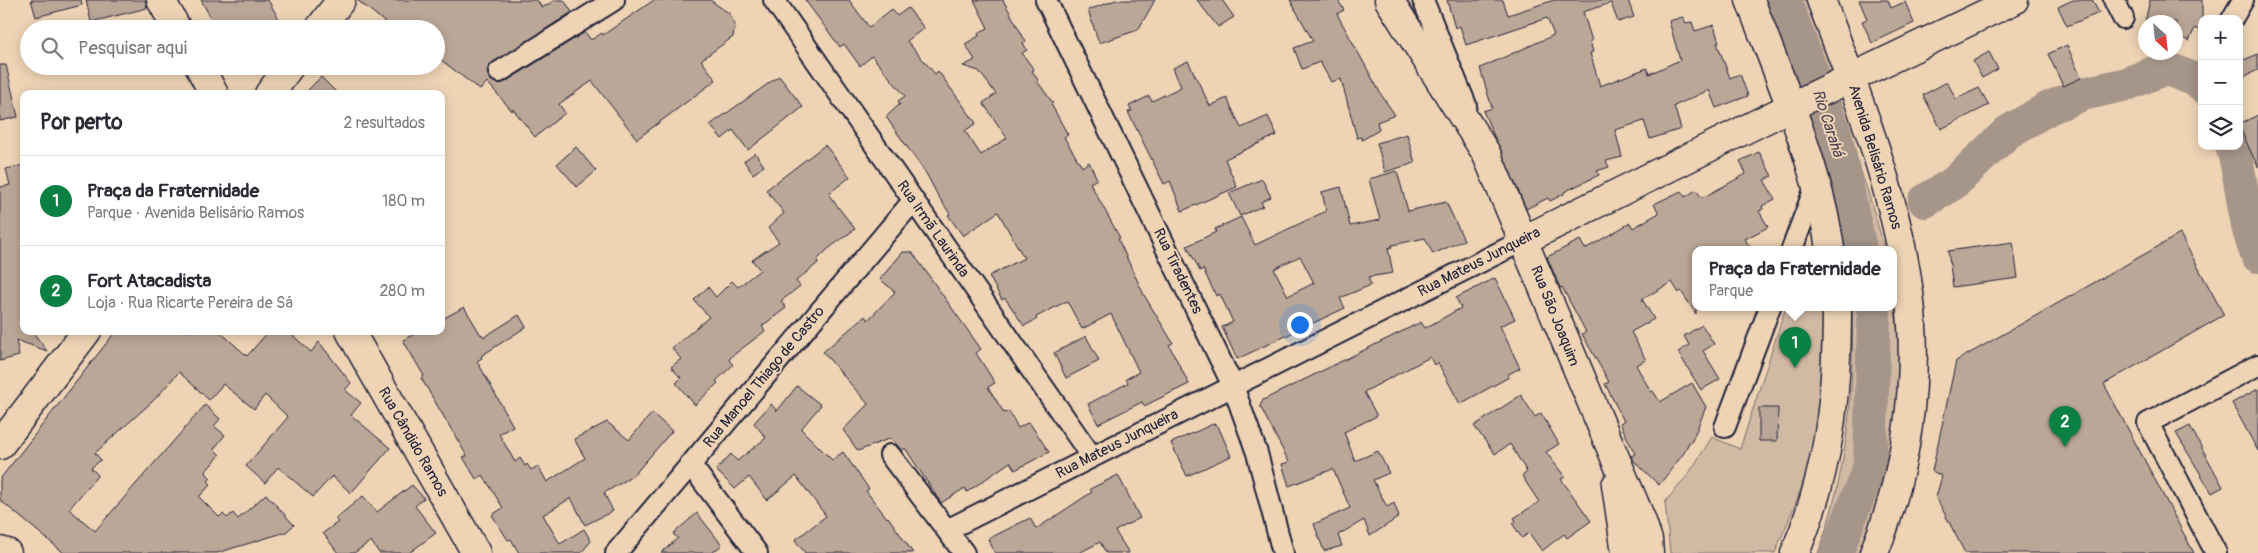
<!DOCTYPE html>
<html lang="pt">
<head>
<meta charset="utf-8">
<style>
	:root { --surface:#fff; --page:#f2f2f3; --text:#2b2b33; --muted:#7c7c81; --line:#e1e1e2; --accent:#0b8043 }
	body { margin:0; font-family:Pangolin,sans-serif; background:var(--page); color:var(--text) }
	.controls { position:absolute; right:15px; top:15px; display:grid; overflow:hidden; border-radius:10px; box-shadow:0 2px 12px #0003 }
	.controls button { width:45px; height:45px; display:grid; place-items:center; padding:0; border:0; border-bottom:1px solid var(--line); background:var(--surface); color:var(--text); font:25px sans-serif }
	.compass { position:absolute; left:2138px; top:15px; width:45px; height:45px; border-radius:50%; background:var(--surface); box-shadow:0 2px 12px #0003; rotate:153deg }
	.you { position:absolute; left:1299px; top:324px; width:18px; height:18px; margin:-12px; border:4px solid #fff; border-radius:50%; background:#1a73e8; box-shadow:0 0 0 8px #1a73e833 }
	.badge { display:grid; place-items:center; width:32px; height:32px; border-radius:50%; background:var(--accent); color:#fff; font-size:16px; font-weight:700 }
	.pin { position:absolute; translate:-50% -41px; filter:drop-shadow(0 1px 2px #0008) }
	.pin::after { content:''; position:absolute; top:26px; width:18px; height:15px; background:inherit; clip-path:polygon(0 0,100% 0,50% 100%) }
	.popup { position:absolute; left:1692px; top:246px; width:205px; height:65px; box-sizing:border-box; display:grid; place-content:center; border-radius:10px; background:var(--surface); filter:drop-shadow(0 1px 4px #0005); font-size:16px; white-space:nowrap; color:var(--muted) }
	.popup b { font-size:19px; color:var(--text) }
	.popup::after { content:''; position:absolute; left:50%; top:100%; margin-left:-10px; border:10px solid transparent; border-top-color:var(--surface) }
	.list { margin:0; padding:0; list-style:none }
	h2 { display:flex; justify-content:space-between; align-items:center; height:65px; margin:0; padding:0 20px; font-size:21px }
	h2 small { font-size:16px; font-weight:400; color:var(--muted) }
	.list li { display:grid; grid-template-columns:32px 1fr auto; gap:15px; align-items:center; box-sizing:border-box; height:90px; padding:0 20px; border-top:1px solid var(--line) }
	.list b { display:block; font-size:19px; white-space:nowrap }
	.list p { margin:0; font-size:16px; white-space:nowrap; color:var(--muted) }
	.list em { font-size:16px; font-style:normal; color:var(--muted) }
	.icon { flex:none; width:28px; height:28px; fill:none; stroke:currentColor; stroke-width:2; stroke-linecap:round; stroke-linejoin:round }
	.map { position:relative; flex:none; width:2258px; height:553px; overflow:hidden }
	.search { position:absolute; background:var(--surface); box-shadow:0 2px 12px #0003; left:20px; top:20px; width:425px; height:55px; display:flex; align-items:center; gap:12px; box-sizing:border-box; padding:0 18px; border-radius:28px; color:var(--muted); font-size:19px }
	.panel { position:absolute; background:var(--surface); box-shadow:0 2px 12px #0003; left:20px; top:90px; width:425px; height:245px; border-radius:10px }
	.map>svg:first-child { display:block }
	.green { fill:#d1baa4; stroke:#7a6e70 }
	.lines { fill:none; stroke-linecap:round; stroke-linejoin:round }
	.river { stroke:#a69589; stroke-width:34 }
	.building { fill:#bba797; stroke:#22223b; fill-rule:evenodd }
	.street-casing { stroke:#22223b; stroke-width:24 }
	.secondary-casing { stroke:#22223b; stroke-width:31 }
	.primary-casing { stroke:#22223b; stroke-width:31 }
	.street { stroke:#eed4b5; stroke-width:20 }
	.secondary { stroke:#eed4b5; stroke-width:28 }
	.primary { stroke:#eed4b5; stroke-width:28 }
	.labels { text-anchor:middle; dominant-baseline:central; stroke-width:4; stroke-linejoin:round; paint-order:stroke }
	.street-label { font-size:15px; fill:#22223b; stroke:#eed4b5 }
	.water-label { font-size:16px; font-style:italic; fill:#4a4452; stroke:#eed4b5 }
</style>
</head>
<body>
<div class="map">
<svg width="2258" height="553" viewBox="0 0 2258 553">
	<rect width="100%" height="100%" fill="#eed4b5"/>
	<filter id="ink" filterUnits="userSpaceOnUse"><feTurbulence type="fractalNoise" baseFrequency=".02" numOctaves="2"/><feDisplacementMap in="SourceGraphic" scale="10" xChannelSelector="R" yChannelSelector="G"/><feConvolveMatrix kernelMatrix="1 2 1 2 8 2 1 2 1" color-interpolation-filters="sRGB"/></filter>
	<g filter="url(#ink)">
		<path class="green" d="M1761 0H1807L1834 72 1793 88Z
			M1838 104 1867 189 1885 249H1845L1832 192 1807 118Z
			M1894 301C1902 355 1901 416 1889 468 1882 497 1873 525 1866 553H1818C1847 474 1855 391 1852 307H1894Z
			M1786 307H1822C1831 359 1820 423 1806 474 1798 501 1785 527 1775 553H1670L1665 502 1688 475 1712 437 1740 449Z"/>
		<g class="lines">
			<path class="river" d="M1784 0 1835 133 1860 249
				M2232 146C2244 182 2242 221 2258 256
				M1925 201 1954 183 2008 132 2049 108 2083 94 2127 84 2166 68 2198 81 2202 86
				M1836 553 1870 466 1874 315 1872 307"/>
		</g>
		<path class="building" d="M31 0H81L82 5 36 17Z
			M86 0H145L147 8 91 22Z
			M201 0H268L279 19 271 29H217Z
			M357 0H537L542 8 555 0H564L572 12 489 66 487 72 489 78 499 84 505 82 585 32 590 39H593L602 33 603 35 654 0H710L730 14 735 25 733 37 701 60 716 80 637 139 592 81 559 104 565 113 535 137 513 109 512 111 487 82 480 90 436 56V29H394Z
			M805 0H849L869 27 892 9 897 16 908 8 924 28 907 41 935 74 938 71 976 123 965 131 981 155 1007 138 983 103 996 94 979 71 963 66 975 60 965 44 979 36 978 33 988 28 974 0H1003L1026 42 1023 43 1027 50 1022 53 1034 70 1032 71 1038 80 1037 81 1053 103 1051 104 1068 135 1064 137 1082 167 1089 162 1097 179 1090 183 1120 238 1118 239 1144 295 1173 343 1169 345 1189 384 1144 406 1142 402 1098 424 1088 404 1128 383 1126 379 1139 372 1111 314 1082 329 1067 301 1036 317 1037 319 1024 326 1005 298 1002 300 989 276 1024 258 998 212 963 236 948 215 950 214 937 194 927 175 886 117 900 104 898 101 905 96 872 56 860 66 844 44 840 47Z
			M1116 0H1155L1138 30 1099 43 1088 10Z
			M1197 0H1222L1234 17 1218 27Z
			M1290 0H1338L1344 10 1337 14 1382 96 1395 115 1377 122 1379 130 1362 140 1361 137 1357 138 1341 79 1331 82 1320 62 1302 69 1294 48 1313 41Z
			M1447 0H1503L1508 15 1554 0H1628L1634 17 1618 22 1611 3 1583 12 1592 41H1590L1593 52 1590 53 1600 86 1647 68 1649 74 1680 60 1669 21 1683 17 1686 23 1692 22 1695 31 1714 25 1719 43H1717L1730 78 1740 74 1748 96 1716 108 1709 90 1674 106 1681 129 1650 139 1644 121 1615 130 1622 157 1606 161 1609 167 1597 171 1599 175 1564 192V194L1550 201 1548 198 1526 209 1483 111 1492 108 1480 68 1554 35 1547 18 1466 45 1460 26 1455 28Z
			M1859 0H1888L1891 8 1905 2 1914 23 1872 43 1862 21 1867 19Z
			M2073 0H2092L2099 13 2067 26 2058 7Z
			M2150 0H2202V31L2195 28 2189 41 2176 35V22H2145Z
			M2067 45 2081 78 2063 86 2048 54Z
			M1989 52 1998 69 1982 78 1973 61Z
			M2258 54V70L2239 79V62Z
			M1188 61 1210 106 1227 98 1241 128 1268 116 1277 135 1225 159 1237 187 1182 211 1170 181 1164 184 1128 112 1132 111 1129 106 1149 96 1152 101 1181 87 1173 68Z
			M0 65H6L18 117 0 121Z
			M779 76 803 107 748 150 733 130 722 139 710 125Z
			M321 77 338 94H304Z
			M1947 82 1956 99 1979 88 1989 105 1941 129 1923 95Z
			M2258 115V167L2239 126V124Z
			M1407 134 1415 163 1385 172 1377 143Z
			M825 145 850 177 828 194 855 229 828 249 817 260 818 263 796 281 800 286 781 301 786 308 762 326 765 331 732 356 729 360 733 365 716 381 718 383 695 405 676 383 681 378 671 367 681 359 672 348 709 317 694 300 708 287 716 297 732 281 738 287 760 270 752 260 779 242 768 228 784 213 766 190Z
			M576 147 596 171 577 187 557 164Z
			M1759 152 1772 176 1764 180 1775 199 1762 206 1763 209 1759 211 1768 227 1745 239 1751 249H1696V314L1681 291 1679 293 1672 282 1642 299 1654 319 1631 332 1646 360 1636 365 1651 392 1653 391 1660 402 1692 383 1706 407 1691 443 1689 442 1684 453 1659 485 1633 460 1631 456 1635 454 1620 423 1624 421 1605 384 1609 382 1582 334 1586 332 1562 287 1560 288 1547 257 1580 240 1585 249 1630 223 1633 228 1659 213 1654 204 1681 191 1685 197 1696 190 1701 197H1704L1746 174 1740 161Z
			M755 153 764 166 753 174 744 161Z
			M24 165V331H32L47 351 16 340 19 356 0 361V187L10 185 6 169Z
			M1397 171 1408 211 1446 202 1464 240 1433 254 1425 238 1392 245V247L1388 248 1393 273 1368 277 1371 285 1340 298 1345 308 1237 359 1222 327 1233 322 1220 294 1216 296 1203 269 1200 271 1187 246 1216 232 1215 229 1241 217 1255 245 1326 211 1322 192 1341 187 1350 226 1380 220 1369 179ZM1300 256 1314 283 1288 296 1274 269Z
			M1262 179 1271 197 1261 202 1263 206 1240 216 1229 193Z
			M2180 234 2224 315 2104 384 2194 553H1965L1936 497 1942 476 1932 471 1956 361Z
			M2013 242 2018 278 1953 287 1948 251Z
			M903 252H912L981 349 976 353 995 383 988 387 1004 413 1009 411 1018 428 1029 422 1049 452 1015 470 1010 462 967 492 965 488 941 503 905 448 902 451 891 438 858 451 843 430 868 404 823 352 865 316 868 320 895 292 880 279Z
			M1495 278 1515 319 1500 326 1520 368 1507 375 1509 377 1460 404 1438 363 1434 365 1430 357 1364 392 1377 416 1344 432 1355 461 1378 451 1389 473 1373 480 1387 507 1394 503 1399 517 1370 536 1364 520 1338 535 1342 546 1324 551 1314 524 1350 508 1333 469 1289 486 1282 464 1289 462 1260 406 1263 400 1421 322 1425 328 1461 308 1456 298Z
			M464 307 481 335 482 334 484 337 519 315 526 327 481 356 482 358 477 361 513 426 499 434 515 462 520 458 525 466 527 464 531 470 538 466 547 482 585 458 574 439 607 422 629 440 652 413 672 431 633 476 604 493 613 511 585 525 571 498 543 515 560 544 584 529 591 541 581 553H519L511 539 508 540 492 515 503 508 483 475 476 479 463 457 467 456 421 378 424 376 403 340 420 331H441V320Z
			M1702 325 1714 344 1703 351 1720 379 1701 390 1678 352 1689 345 1684 336Z
			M116 331H219L247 356 269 331H288L311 352 319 342 351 383 345 390 361 403 351 415 390 448 351 493 332 476 313 497 278 467 265 483 246 466 288 417 265 395 254 409 223 384 209 400 179 372 154 400 95 453 101 460 91 468 98 475 69 509 95 531 205 405 220 419 214 426 225 435 214 449 220 455 205 472 211 478 208 481 211 484 199 497 219 517 223 514 227 518 233 513 238 519 266 494 294 525 286 532 217 553H64L0 500V479Z
			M1086 336 1099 361 1066 378 1054 353Z
			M797 386 821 405 801 429 832 460 843 452 869 489 866 491 887 518 888 517 913 553H805L795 540 826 516 796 476 767 500 749 477 735 489 716 470 731 454 737 461 766 438 754 423 771 404 777 411Z
			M2258 389V451L2232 403Z
			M1521 395 1535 417 1541 413 1559 444 1546 452 1565 477 1561 479 1591 521 1567 538 1564 534 1542 551 1529 533 1522 538 1512 523 1516 521 1514 518 1539 502 1522 476 1527 472 1510 444 1495 454 1474 426Z
			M1759 408H1778L1777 441H1759Z
			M1213 424 1218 426 1231 456 1187 476 1171 443Z
			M2190 426 2223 487 2212 493 2176 433Z
			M1118 475 1140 518 1115 531 1129 553H1106L1100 542 1079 553H995L988 539 1030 518 1036 529 1092 492 1090 489Z
			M412 485 424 498 415 506 436 533 409 553H379L371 541 354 553H338L323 533 338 522 335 519 363 496 377 512Z
			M697 513 722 545 712 553H661L678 538 673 534Z"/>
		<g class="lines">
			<defs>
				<path id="street" d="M774 0 1092 457
					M1046 0 1233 386 1257 453 1283 553
					M1423 0 1466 105
					M2114 0 2123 18
					M2232 19 2243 0
					M499 72 614 0
					M1792 249 1816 185
					M1725 427 1770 307
					M890 455 964 553
					M690 464 757 553
					M947 530 1524 240
					M616 553 913 201
					M2216 553 2148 423 2258 365"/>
				<path id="secondary" d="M161 0 177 29
					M1389 0 1486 153 1641 519 1648 540 1649 553
					M319 29 341 0
					M199 66 214 94
					M269 94 290 66
					M1524 240 1790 107 2014 0
					M350 331 476 553
					M0 445 87 331
					M1616 485 1626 553
					M0 551 7 553"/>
				<path id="primary" d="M1750 0C1779 77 1819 168 1830 249
					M1821 0C1857 94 1896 192 1909 293 1920 380 1907 472 1874 553
					M1795 553C1830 469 1837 397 1837 307"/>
			</defs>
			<use href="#street" class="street-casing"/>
			<use href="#secondary" class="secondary-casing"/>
			<use href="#primary" class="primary-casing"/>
			<use href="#street" class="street"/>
			<use href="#secondary" class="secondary"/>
			<use href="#primary" class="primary"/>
		</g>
	</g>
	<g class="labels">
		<g class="street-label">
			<text transform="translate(1875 157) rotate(73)">Avenida Belisário Ramos</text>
			<text transform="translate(933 229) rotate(55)">Rua Irmã Laurinda</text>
			<text transform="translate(1479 262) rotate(-27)">Rua Mateus Junqueira</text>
			<text transform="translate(1178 271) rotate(64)">Rua Tiradentes</text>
			<text transform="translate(1555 316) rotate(68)">Rua São Joaquim</text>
			<text transform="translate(764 377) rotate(-50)">Rua Manoel Thiago de Castro</text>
			<text transform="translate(413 442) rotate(60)">Rua Cândido Ramos</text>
			<text transform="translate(1117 444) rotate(-27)">Rua Mateus Junqueira</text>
		</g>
		<g class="water-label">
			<text transform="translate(1828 123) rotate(72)">Rio Carahá</text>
		</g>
	</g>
</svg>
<div class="controls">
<button>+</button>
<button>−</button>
<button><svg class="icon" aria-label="layers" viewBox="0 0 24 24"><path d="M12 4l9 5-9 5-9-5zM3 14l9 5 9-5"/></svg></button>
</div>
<svg class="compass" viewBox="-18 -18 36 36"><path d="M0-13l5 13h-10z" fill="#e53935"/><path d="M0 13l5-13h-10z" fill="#7c7c81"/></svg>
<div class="you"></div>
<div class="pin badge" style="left:1795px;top:368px">1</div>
<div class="popup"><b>Praça da Fraternidade</b>Parque</div>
<div class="pin badge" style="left:2065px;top:447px">2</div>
<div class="search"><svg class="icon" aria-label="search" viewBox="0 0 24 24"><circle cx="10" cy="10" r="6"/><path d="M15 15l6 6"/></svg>Pesquisar aqui</div>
<section class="panel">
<h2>Por perto<small>2 resultados</small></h2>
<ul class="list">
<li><span class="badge">1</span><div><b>Praça da Fraternidade</b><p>Parque · Avenida Belisário Ramos</p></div><em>180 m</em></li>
<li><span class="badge">2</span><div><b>Fort Atacadista</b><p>Loja · Rua Ricarte Pereira de Sá</p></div><em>280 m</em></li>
</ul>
</section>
</div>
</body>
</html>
